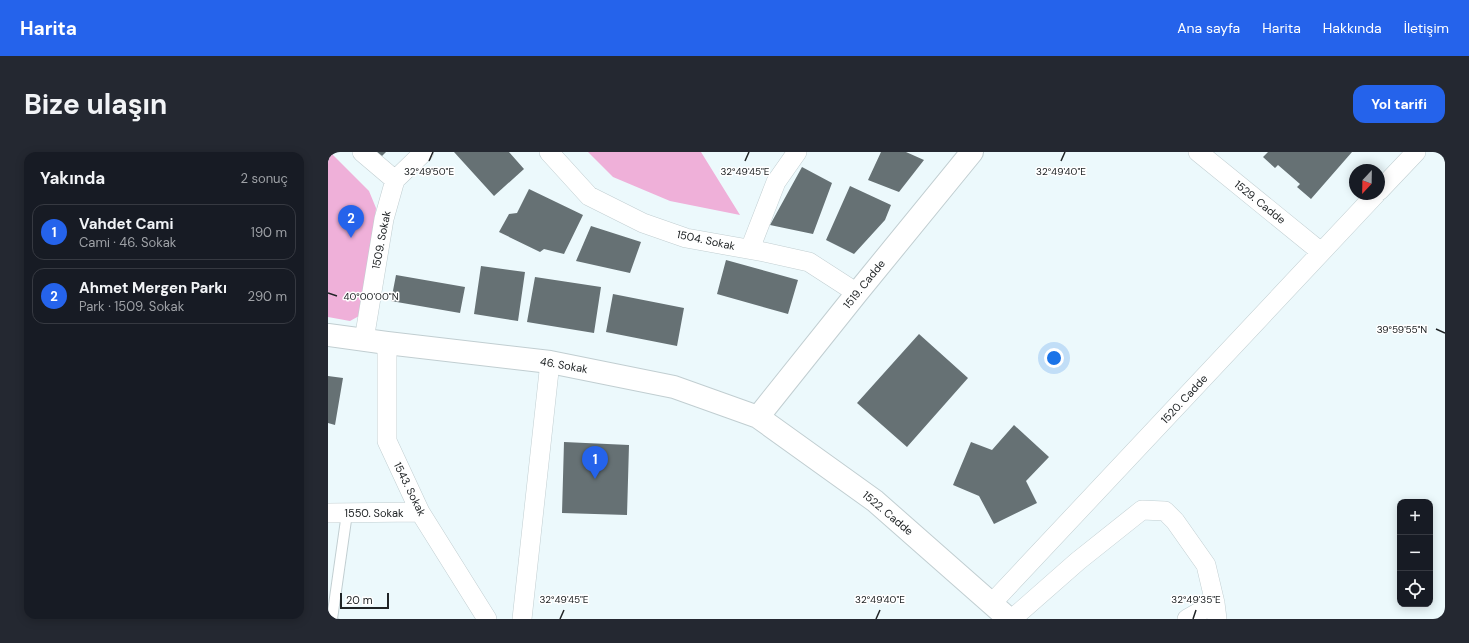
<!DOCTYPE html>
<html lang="tr">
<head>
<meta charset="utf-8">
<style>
	:root { --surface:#171b24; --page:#242831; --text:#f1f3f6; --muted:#9ea1a6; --line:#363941; --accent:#2563eb }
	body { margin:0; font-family:"DM Sans",sans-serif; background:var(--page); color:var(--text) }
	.controls { position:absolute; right:12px; bottom:12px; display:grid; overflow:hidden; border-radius:8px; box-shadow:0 2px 10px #0003 }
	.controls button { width:36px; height:36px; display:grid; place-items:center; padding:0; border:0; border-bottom:1px solid var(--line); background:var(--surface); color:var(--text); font:20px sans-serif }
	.compass { position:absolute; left:1021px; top:12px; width:36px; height:36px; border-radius:50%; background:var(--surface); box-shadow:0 2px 10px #0003; rotate:202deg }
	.scale { position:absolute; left:12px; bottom:10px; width:49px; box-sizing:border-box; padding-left:4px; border:2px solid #202426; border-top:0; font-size:11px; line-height:14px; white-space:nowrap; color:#202426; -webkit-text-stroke:3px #fff; paint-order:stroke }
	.you { position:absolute; left:726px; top:206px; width:14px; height:14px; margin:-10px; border:3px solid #fff; border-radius:50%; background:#1a73e8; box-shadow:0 0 0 6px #1a73e833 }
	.badge { display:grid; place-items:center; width:26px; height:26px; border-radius:50%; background:var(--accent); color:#fff; font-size:13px; font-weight:700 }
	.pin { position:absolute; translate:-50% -33px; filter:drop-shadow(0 1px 2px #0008) }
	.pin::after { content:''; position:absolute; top:21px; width:14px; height:12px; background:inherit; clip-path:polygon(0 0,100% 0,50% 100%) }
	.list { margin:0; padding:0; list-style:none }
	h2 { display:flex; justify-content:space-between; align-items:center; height:52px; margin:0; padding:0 16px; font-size:17px }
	h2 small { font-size:13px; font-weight:400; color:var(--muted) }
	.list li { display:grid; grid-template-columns:26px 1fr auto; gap:12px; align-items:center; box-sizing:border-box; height:56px; margin:0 8px 8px; padding:0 8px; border:1px solid var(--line); border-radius:12px }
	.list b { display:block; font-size:15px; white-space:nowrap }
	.list p { margin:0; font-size:13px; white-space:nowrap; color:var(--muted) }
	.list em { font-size:13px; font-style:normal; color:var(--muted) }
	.icon { flex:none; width:22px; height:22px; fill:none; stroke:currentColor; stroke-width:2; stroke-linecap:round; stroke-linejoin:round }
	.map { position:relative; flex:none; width:1117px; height:467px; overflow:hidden; border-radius:12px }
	header { display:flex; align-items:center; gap:24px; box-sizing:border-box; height:56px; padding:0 20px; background:var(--accent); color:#fff }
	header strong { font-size:19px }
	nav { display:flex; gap:22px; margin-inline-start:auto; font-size:14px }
	.intro { display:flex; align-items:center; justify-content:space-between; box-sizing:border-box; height:96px; padding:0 24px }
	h1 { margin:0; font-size:28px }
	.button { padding:10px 18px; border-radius:12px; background:var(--accent); color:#fff; font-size:14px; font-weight:700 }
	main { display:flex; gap:24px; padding:0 24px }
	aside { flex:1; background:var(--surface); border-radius:12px; box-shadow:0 2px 10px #0003 }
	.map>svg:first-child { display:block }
	.green { fill:#efb0d9 }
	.building { fill:#667174 }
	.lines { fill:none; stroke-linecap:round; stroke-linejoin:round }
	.service-casing { stroke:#c1ced1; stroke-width:12 }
	.minor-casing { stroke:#c1ced1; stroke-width:20 }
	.tertiary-casing { stroke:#c1ced1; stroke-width:24 }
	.service { stroke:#fff; stroke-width:10 }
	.minor { stroke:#fff; stroke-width:19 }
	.tertiary { stroke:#fff; stroke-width:22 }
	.ticks { fill:none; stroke:#202426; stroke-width:1.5 }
	.labels { text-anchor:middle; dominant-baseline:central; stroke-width:3; stroke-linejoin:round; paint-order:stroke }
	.street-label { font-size:11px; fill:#202426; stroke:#fff }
	.ticks-label { font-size:10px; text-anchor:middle; fill:#202426; stroke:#fff; stroke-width:3; stroke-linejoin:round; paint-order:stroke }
</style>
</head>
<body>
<header>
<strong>Harita</strong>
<nav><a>Ana sayfa</a><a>Harita</a><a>Hakkında</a><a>İletişim</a></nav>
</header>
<div class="intro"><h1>Bize ulaşın</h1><a class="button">Yol tarifi</a></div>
<main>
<aside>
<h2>Yakında<small>2 sonuç</small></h2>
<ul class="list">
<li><span class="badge">1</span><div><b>Vahdet Cami</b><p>Cami · 46. Sokak</p></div><em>190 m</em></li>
<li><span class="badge">2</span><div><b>Ahmet Mergen Parkı</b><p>Park · 1509. Sokak</p></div><em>290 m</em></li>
</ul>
</aside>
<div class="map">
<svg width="1117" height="467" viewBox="0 0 1117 467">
	<rect width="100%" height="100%" fill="#ecf9fc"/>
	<path class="green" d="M0 0H2L41 39 48 56 44 115 31 164 22 169 0 165Z
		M260 0H373L412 63 342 49 285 25Z"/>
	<path class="building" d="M42 0H58L50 8Z
		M126 0H181L196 17 166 44Z
		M553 0H578L596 8 571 40 540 28Z
		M940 0H1024L983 47 969 35 972 32 950 13 947 16 935 5Z
		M474 15 504 31 485 82 442 73Z
		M522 34 563 53 557 68 526 102 498 88Z
		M201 37 255 63 236 102 216 97 212 100 171 80 181 62 189 61Z
		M263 74 313 90 302 121 248 109Z
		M398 108 470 128 460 162 389 142Z
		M153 114 197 120 190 169 146 162Z
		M68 123 137 135 132 161 63 149Z
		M207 125 273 135 266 181 199 170Z
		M285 142 356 156 349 194 278 180Z
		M591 182 640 226 579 295 529 251Z
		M0 224 15 226 7 273 0 271Z
		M686 273 721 305 698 329 709 351 666 372 651 344 625 333 643 290 664 298Z
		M236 290 301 293 299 363 234 361Z"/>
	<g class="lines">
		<defs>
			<path id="service" d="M4 467 19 361"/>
			<path id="minor" d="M34 0 67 28
				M221 0 261 44 315 71 358 86 436 100 481 110 529 141
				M870 0 993 100
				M1051 39 1088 0
				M422 97 448 30 469 0
				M36 188 56 67 67 28 96 0
				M59 191V289L92 360 159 467
				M0 361 92 360
				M664 451 1048 42
				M194 467 222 210
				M684 467 750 409 814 358 837 359 847 369 878 413 887 451 889 467
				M859 467 887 451"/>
			<path id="tertiary" d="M0 183 59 191 222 210 346 235 430 265 547 349 681 467
				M430 265 529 141 644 0"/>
		</defs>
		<use href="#service" class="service-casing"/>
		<use href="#minor" class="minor-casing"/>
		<use href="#tertiary" class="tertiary-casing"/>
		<use href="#service" class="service"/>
		<use href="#minor" class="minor"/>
		<use href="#tertiary" class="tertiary"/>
	</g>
	<path class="ticks" d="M101 9 105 0M417 9 421 0M733 9 737 0M0 141 9 144M1108 177 1117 181M232 467 236 458M548 467 552 458M865 467 868 458"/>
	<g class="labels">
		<g class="street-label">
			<text transform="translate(932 50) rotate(39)">1529. Cadde</text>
			<text transform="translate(53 88) rotate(-79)">1509. Sokak</text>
			<text transform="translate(378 88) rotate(12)">1504. Sokak</text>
			<text transform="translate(536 132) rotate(-51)">1519. Cadde</text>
			<text transform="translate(236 213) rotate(10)">46. Sokak</text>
			<text transform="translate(856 247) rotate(-47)">1520. Cadde</text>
			<text transform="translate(82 337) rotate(64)">1543. Sokak</text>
			<text x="46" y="361">1550. Sokak</text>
			<text transform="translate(560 361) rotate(40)">1522. Cadde</text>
		</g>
	</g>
	<g class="ticks-label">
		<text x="101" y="23">32°49'50"E</text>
		<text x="417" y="23">32°49'45"E</text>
		<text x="733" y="23">32°49'40"E</text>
		<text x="43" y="148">40°00'00"N</text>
		<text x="1074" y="181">39°59'55"N</text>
		<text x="236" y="451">32°49'45"E</text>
		<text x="552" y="451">32°49'40"E</text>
		<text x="868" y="451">32°49'35"E</text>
	</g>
</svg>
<div class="controls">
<button>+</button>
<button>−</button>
<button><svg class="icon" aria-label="locate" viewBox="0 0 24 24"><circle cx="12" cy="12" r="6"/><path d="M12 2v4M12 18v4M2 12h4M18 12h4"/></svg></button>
</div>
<svg class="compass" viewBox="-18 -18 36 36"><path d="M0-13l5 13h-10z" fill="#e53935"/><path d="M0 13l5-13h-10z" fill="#9ea1a6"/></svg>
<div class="scale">20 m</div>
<div class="you"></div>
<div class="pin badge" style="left:267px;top:327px">1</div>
<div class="pin badge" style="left:23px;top:86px">2</div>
</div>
</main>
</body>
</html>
